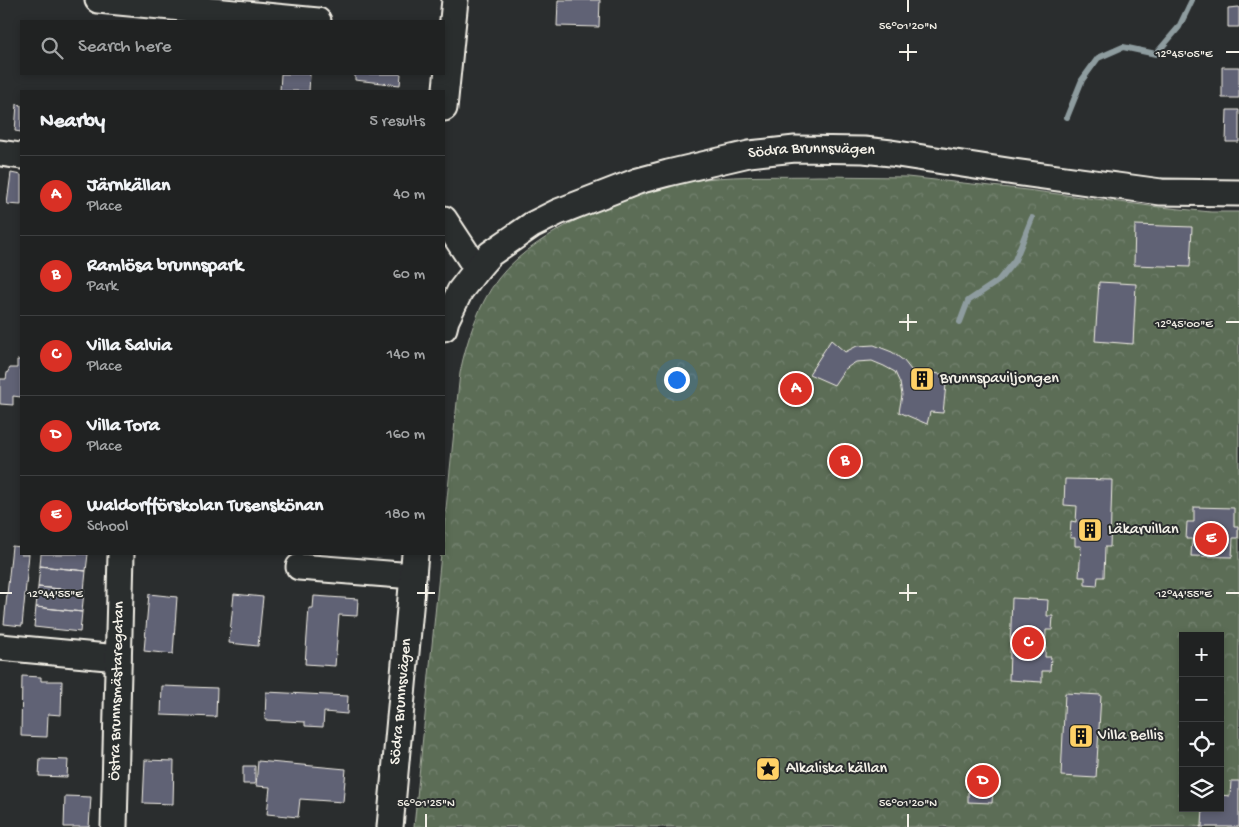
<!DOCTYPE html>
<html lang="en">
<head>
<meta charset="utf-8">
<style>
	:root { --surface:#202222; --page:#2d2f2f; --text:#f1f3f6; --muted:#a2a4a5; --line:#3d3f40; --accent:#d93025 }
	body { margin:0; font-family:"Gochi Hand",sans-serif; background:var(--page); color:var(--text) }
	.controls { position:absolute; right:15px; bottom:15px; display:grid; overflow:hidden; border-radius:0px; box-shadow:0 2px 8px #0003 }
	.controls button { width:45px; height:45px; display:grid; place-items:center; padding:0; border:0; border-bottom:1px solid var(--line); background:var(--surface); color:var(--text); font:25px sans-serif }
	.you { position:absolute; left:676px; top:379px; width:18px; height:18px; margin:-12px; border:4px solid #fff; border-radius:50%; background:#1a73e8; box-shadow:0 0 0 8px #1a73e833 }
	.badge { display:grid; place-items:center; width:32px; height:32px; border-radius:50%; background:var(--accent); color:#fff; font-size:16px; font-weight:700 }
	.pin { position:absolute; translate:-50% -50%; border:2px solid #fff; box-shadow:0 1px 5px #0006 }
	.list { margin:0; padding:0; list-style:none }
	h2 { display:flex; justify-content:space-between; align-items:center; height:65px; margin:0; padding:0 20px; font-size:21px }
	h2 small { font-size:16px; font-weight:400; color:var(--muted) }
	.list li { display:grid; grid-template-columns:32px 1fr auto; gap:15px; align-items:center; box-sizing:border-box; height:80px; padding:0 20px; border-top:1px solid var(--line) }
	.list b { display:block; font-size:19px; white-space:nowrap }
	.list p { margin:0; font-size:16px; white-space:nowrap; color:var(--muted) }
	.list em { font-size:16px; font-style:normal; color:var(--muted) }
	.icon { flex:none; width:28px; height:28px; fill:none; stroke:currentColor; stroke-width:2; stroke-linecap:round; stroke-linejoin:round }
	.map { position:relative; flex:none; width:1239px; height:827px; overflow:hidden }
	.search { position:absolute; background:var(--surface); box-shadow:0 2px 8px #0003; left:20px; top:20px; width:425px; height:55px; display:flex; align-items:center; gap:12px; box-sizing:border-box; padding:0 18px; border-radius:0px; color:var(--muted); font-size:19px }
	.panel { position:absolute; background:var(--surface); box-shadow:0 2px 8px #0003; left:20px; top:90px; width:425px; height:465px; border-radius:0px }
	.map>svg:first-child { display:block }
	.park { fill:url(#park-crowns); stroke:#a8afa0; fill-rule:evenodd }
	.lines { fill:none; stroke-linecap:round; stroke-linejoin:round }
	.stream { stroke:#8e9c9f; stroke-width:6 }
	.building { fill:#616274; stroke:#f4f1e8 }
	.minor-casing { stroke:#f4f1e8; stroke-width:29 }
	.minor { stroke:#2a2d2e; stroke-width:25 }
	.ticks { fill:none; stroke:#f4f1e8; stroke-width:2 }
	.labels { text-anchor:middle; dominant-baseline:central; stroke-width:4; stroke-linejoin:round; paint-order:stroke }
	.street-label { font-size:16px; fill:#f4f1e8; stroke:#2a2d2e }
	.poi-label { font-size:16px; fill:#f4f1e8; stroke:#2a2d2e; text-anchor:start }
	.ticks-label { font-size:12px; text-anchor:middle; fill:#f4f1e8; stroke:#2a2d2e; stroke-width:4; stroke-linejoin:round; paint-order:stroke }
</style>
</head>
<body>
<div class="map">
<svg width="1239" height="827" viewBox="0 0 1239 827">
	<defs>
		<pattern id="park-crowns" width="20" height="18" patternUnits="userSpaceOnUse" patternTransform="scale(1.25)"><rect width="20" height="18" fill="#5c6d57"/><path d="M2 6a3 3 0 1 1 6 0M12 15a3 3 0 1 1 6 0" fill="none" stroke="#74826f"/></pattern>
	</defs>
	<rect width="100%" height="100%" fill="#2a2d2e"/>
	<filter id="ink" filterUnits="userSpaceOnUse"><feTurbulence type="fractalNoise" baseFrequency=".02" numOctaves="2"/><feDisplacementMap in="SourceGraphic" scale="10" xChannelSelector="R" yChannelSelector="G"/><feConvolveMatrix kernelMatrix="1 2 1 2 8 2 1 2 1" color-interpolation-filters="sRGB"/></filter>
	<g filter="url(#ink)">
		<path class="park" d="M819 176 907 177 1019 189 1150 206 1211 212H1239V827H414L441 554H444V528L460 373C466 342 479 303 498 279 538 227 642 186 705 179 743 175 781 177 819 176ZM1183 636H1220V808H1183Z"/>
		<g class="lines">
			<path class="stream" d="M1067 117 1082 80 1098 58 1123 47 1156 54 1179 27 1192 0
				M960 322 968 301 998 281 1015 260 1032 218"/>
		</g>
		<path class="building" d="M558 0H600L599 27 557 26Z
			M1239 7V27H1228V8Z
			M1222 67H1239V98H1222Z
			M281 74H310L309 91H280Z
			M355 74H401L400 85 355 80Z
			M17 104 21 105V132L15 131Z
			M1227 110H1239V142H1226Z
			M11 173 21 175V205L7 204Z
			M1135 225 1192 227 1190 267 1134 265Z
			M1099 282 1136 284 1133 344 1095 341Z
			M831 340 845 352 857 346 874 345 892 352 904 361 911 370 947 375 943 413 930 412 927 424 899 412 902 395 900 383 895 372 884 366 872 361 856 362 851 365 844 370 834 385 809 374Z
			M17 360H21V397L13 396V405L0 404V379H6L7 373 10 368H17Z
			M1065 479 1112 480 1110 547H1105L1104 577H1098L1097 586 1085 585V577H1079L1081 546H1075V538H1070L1071 521 1076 522 1077 506 1064 505Z
			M1194 507 1234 508V526H1238V538H1233L1232 557 1191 556 1192 539H1186L1187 522H1194Z
			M12 546 21 547V554H29L22 626 4 624Z
			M41 554H88L86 571 40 566Z
			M40 566 86 571 84 591 38 587Z
			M38 587 84 591 82 612 36 607Z
			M149 594 177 597 173 654 144 651Z
			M234 594 263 597 258 646 229 643Z
			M314 596 358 599 357 616 339 615 335 666 305 664 309 608H313Z
			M1012 598 1048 600 1047 616H1053L1052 630H1046L1045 657H1051L1050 671H1042V682L1009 680Z
			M36 607 82 612 80 632 34 627Z
			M22 676 41 677V681H62L61 715 48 714 47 737 21 736Z
			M162 686 217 688 216 717 161 715Z
			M266 692 348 696 347 714 324 712 323 727 305 726V722L265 720Z
			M1065 693 1101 695 1096 778 1061 776Z
			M40 759 68 760 67 777 39 776Z
			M145 760 174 761 173 804 143 803Z
			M258 761 346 769 343 802 300 799 298 817 267 814 270 787 256 786Z
			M243 766H255V784H243Z
			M974 769 994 770 992 803 968 802V792H973Z
			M1231 781H1239V827H1200V826H1202L1203 808H1220V795L1230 796Z
			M65 796 91 797 89 827H64Z"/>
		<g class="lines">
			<defs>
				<g id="minor">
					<path d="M98 0 318 21"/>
					<path d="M444 108 455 0"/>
					<path d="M0 153 21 156"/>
					<path d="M444 219 477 269"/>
					<path id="s1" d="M444 328 446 320 460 291 477 269 490 254 532 225 558 212 638 181 668 173 749 154 795 149 864 150 891 153 1014 172 1161 192 1239 193"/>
					<path d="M299 567 413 576"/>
					<path d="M0 647 118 658"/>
					<path id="s2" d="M114 827 121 554"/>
					<path id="s3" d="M390 827 415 554"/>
				</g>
			</defs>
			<use href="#minor" class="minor-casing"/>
			<use href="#minor" class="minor"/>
		</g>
	</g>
	<path class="ticks" d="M908 0V12M908 44V61M899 52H917M1226 52H1239M908 314V331M899 322H917M1226 322H1239M426 584V601M908 584V601M0 593H12M417 593H435M899 593H917M1226 593H1239M426 814V827M908 814V827"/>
	<defs>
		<symbol id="building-square" viewBox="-11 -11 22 22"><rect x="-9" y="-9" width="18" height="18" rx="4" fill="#ffd166" stroke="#2a2d2e"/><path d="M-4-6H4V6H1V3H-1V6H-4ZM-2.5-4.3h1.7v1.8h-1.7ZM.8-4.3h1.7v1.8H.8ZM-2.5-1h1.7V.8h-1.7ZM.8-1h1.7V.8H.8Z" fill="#111"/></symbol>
		<symbol id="sight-square" viewBox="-11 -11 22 22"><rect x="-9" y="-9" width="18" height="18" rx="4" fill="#ffd166" stroke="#2a2d2e"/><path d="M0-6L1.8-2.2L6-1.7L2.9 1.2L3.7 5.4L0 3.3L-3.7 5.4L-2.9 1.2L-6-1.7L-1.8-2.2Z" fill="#111"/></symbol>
	</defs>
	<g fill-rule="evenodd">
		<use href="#building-square" x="908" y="365" width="28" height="28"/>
		<use href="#building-square" x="1076" y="516" width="28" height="28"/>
		<use href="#building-square" x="1067" y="722" width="28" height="28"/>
		<use href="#sight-square" x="754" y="755" width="28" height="28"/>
	</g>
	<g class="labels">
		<g class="street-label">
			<text stroke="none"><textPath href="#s1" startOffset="431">Södra Brunnsvägen</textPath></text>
			<text stroke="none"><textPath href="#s2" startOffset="136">Östra Brunnsmästaregatan</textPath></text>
			<text stroke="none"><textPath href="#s3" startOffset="126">Södra Brunnsvägen</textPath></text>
		</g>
		<g class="poi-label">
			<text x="940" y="379">Brunnspaviljongen</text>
			<text x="1108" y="530">Läkarvillan</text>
			<text x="1098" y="736">Villa Bellis</text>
			<text x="786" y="769">Alkaliska källan</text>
		</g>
	</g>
	<g class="ticks-label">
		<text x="908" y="29">56°01'20"N</text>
		<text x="1184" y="57">12°45'05"E</text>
		<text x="1184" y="327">12°45'00"E</text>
		<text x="1184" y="597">12°44'55"E</text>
		<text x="55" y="597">12°44'55"E</text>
		<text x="426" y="806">56°01'25"N</text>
		<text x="908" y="806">56°01'20"N</text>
	</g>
</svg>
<div class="controls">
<button>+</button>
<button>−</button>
<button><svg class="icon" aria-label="locate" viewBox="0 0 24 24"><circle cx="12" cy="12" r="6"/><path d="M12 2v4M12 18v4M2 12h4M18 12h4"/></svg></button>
<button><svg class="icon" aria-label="layers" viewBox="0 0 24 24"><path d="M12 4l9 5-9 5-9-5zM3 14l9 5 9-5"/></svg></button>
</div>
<div class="you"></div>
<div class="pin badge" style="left:796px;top:389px">A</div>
<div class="pin badge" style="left:845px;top:461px">B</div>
<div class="pin badge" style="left:1028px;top:643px">C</div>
<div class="pin badge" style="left:983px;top:781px">D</div>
<div class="pin badge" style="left:1211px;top:539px">E</div>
<div class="search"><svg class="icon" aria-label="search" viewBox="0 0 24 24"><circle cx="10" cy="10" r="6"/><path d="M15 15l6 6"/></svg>Search here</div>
<section class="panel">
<h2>Nearby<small>5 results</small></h2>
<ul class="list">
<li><span class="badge">A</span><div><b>Järnkällan</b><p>Place</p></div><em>40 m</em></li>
<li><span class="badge">B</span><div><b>Ramlösa brunnspark</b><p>Park</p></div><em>60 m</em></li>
<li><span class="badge">C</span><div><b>Villa Salvia</b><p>Place</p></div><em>140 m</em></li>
<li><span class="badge">D</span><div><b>Villa Tora</b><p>Place</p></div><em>160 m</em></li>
<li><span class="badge">E</span><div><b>Waldorfförskolan Tusenskönan</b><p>School</p></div><em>180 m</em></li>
</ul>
</section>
</div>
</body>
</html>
